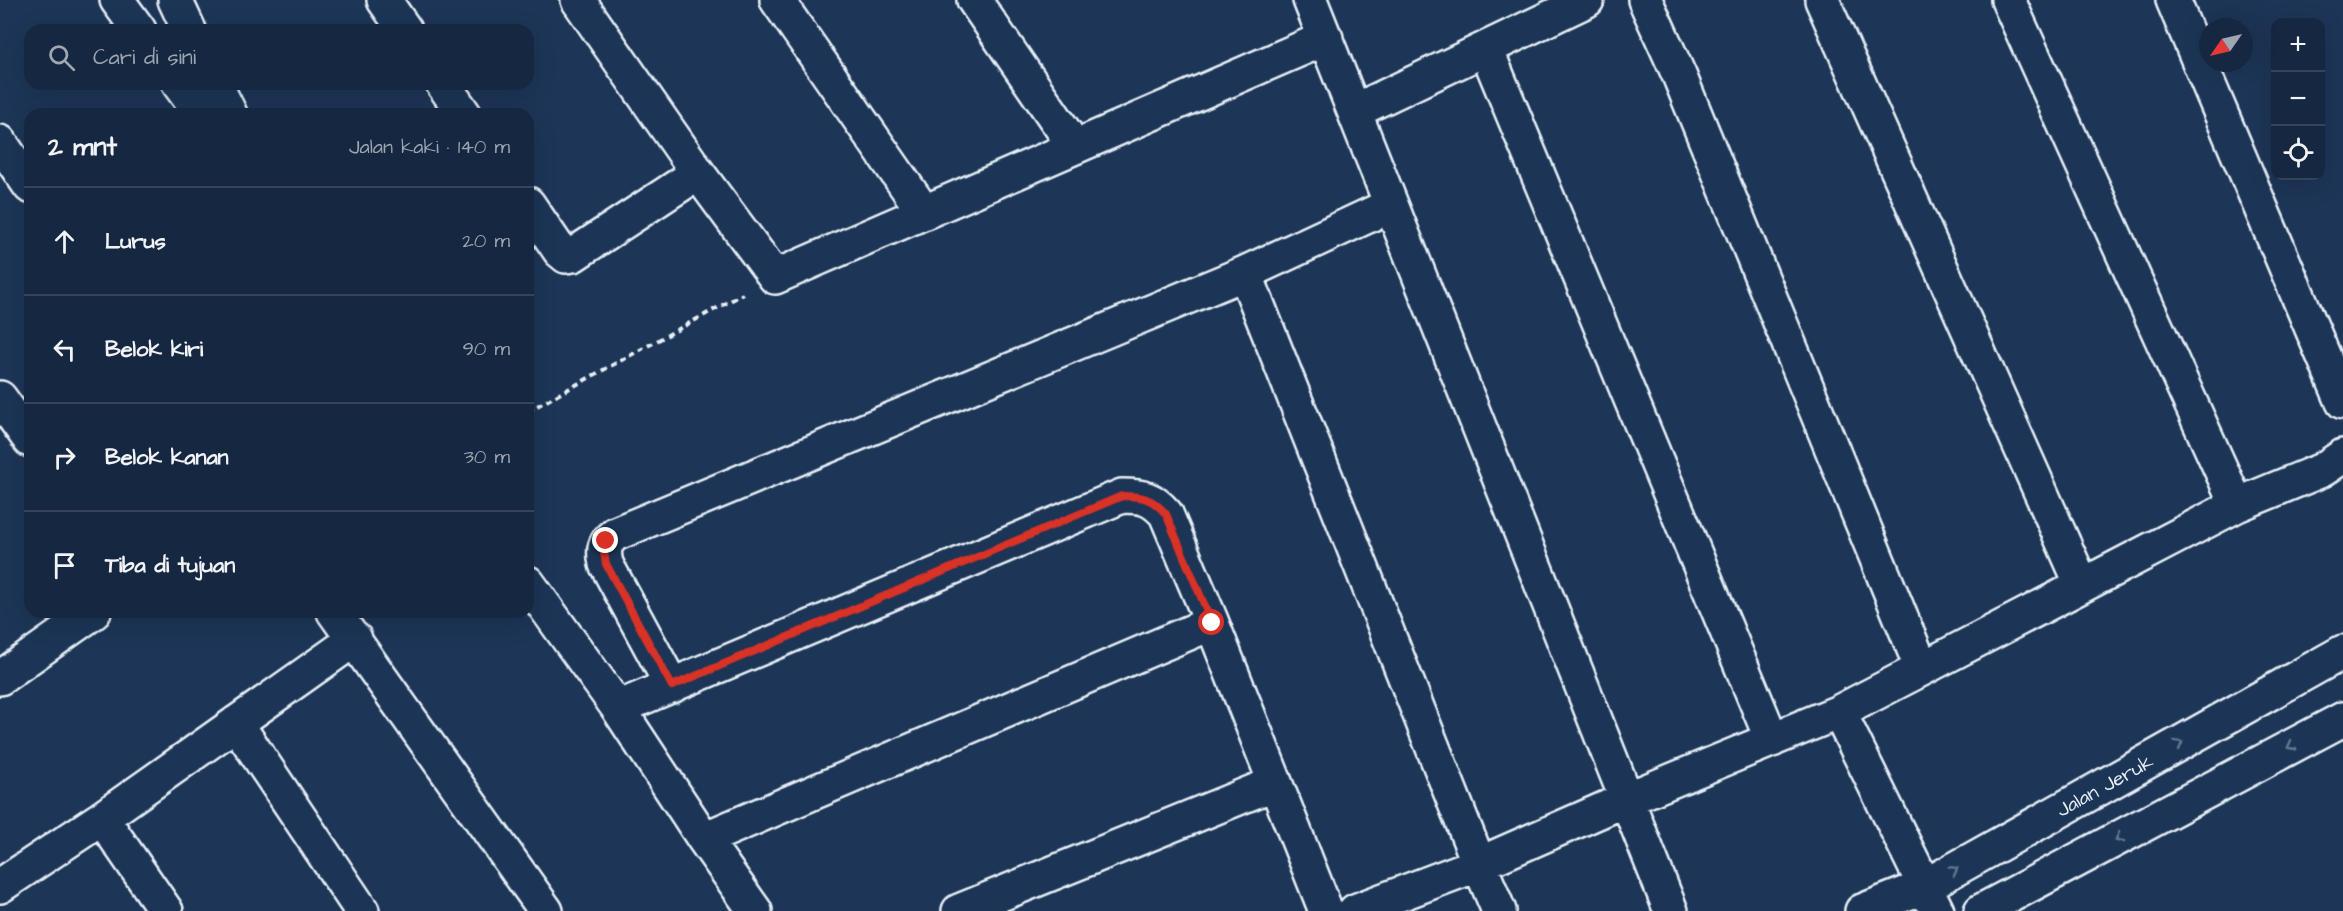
<!DOCTYPE html>
<html lang="id">
<head>
<meta charset="utf-8">
<style>
	:root { --surface:#162841; --page:#23344c; --text:#f1f3f6; --muted:#9ea6b1; --line:#35445a }
	body { margin:0; font-family:"Architects Daughter",sans-serif; background:var(--page); color:var(--text) }
	.controls { position:absolute; right:18px; top:18px; display:grid; overflow:hidden; border-radius:12px; box-shadow:0 6px 24px #0002 }
	.controls button { width:54px; height:54px; display:grid; place-items:center; padding:0; border:0; border-bottom:2px solid var(--line); background:var(--surface); color:var(--text); font:30px sans-serif }
	.compass { position:absolute; left:2199px; top:18px; width:54px; height:54px; border-radius:50%; background:var(--surface); box-shadow:0 6px 24px #0002; rotate:236deg }
	.stop { position:absolute; width:18px; height:18px; margin:-14px; border:4px solid #d93025; border-radius:50%; background:#fff }
	.stop.end { background:#d93025; border-color:#fff; box-shadow:0 2px 6px #0008 }
	.list { margin:0; padding:0; list-style:none }
	h2 { display:flex; justify-content:space-between; align-items:center; height:78px; margin:0; padding:0 24px; font-size:26px }
	h2 small { font-size:20px; font-weight:400; color:var(--muted) }
	.list li { display:grid; grid-template-columns:39px 1fr auto; gap:18px; align-items:center; box-sizing:border-box; height:108px; padding:0 24px; border-top:2px solid var(--line) }
	.list b { display:block; font-size:22px; white-space:nowrap }
	.list em { font-size:20px; font-style:normal; color:var(--muted) }
	.icon { flex:none; width:33px; height:33px; fill:none; stroke:currentColor; stroke-width:2; stroke-linecap:round; stroke-linejoin:round }
	.map { position:relative; flex:none; width:2343px; height:911px; overflow:hidden }
	.search { position:absolute; background:var(--surface); box-shadow:0 6px 24px #0002; left:24px; top:24px; width:510px; height:66px; display:flex; align-items:center; gap:15px; box-sizing:border-box; padding:0 21px; border-radius:18px; color:var(--muted); font-size:22px }
	.panel { position:absolute; background:var(--surface); box-shadow:0 6px 24px #0002; left:24px; top:108px; width:510px; height:510px; border-radius:18px }
	.map>svg:first-child { display:block }
	.lines { fill:none; stroke-linecap:round; stroke-linejoin:round }
	.minor-casing { stroke:#e8f1f8; stroke-width:38 }
	.path { stroke:#e8f1f8; stroke-width:4; stroke-dasharray:6 4.5; stroke-linecap:butt }
	.minor { stroke:#1d3557; stroke-width:33 }
	.oneway { stroke:#64778f }
	.route { stroke:#d93025; stroke-width:8 }
	.labels { text-anchor:middle; dominant-baseline:central; stroke-width:4.5; stroke-linejoin:round; paint-order:stroke }
	.street-label { font-size:20px; fill:#e8f1f8; stroke:#1d3557 }
</style>
</head>
<body>
<div class="map">
<svg width="2343" height="911" viewBox="0 0 2343 911">
	<rect width="100%" height="100%" fill="#1d3557"/>
	<filter id="ink" filterUnits="userSpaceOnUse"><feTurbulence type="fractalNoise" baseFrequency=".0167" numOctaves="2"/><feDisplacementMap in="SourceGraphic" scale="12" xChannelSelector="R" yChannelSelector="G"/><feConvolveMatrix kernelMatrix="1 2 1 2 8 2 1 2 1" color-interpolation-filters="sRGB"/></filter>
	<g filter="url(#ink)">
		<g class="lines">
			<defs>
				<path id="minor" d="M117 0 139 30
					M175 0 189 30
					M384 0 405 30
					M578 0 698 173 775 277 1326 38
					M777 0 924 212
					M974 0 1075 147
					M1310 0 1671 911
					M1645 0 1679 75 1922 669
					M1822 0 2082 585
					M2008 0 2237 505
					M2173 0 2343 402
					M1486 49 1772 740
					M179 84 201 114
					M215 84 230 114
					M443 84 464 114
					M1355 111 1587 0
					M0 142 30 186
					M528 204 560 251 566 256 573 255 698 173
					M1245 273 1479 864 1499 911
					M0 398 30 440
					M528 583 618 708 704 839 755 911
					M334 612 546 911
					M0 678 94 612
					M672 686 606 564C603 550 604 543 615 534L1245 273 1391 205
					M618 708 1122 496C1143 496 1152 498 1166 514L1212 623 1326 911
					M1839 712 1937 911
					M236 723 362 911
					M102 818 166 911
					M704 839 1212 623
					M0 886 102 818 355 639
					M959 911 1275 783
					M1355 911 1479 864 1627 799 1839 712 2237 505 2322 470 2343 456
					M1862 911 1925 886 2343 652
					M1981 911 2343 719"/>
			</defs>
			<use href="#minor" class="minor-casing"/>
			<path class="path" d="M528 411 743 294"/>
			<use href="#minor" class="minor"/>
		</g>
		<defs><path id="oneway-chevron" d="M-2-3.5L2.5 0L-2 3.5" fill="none" stroke-width="1.6" stroke-linecap="round" stroke-linejoin="round" transform="scale(1.5)"/></defs>
		<g class="oneway">
			<use href="#oneway-chevron" transform="translate(2179 744) rotate(-29)"/>
			<use href="#oneway-chevron" transform="translate(2291 746) rotate(152)"/>
			<use href="#oneway-chevron" transform="translate(2119 838) rotate(152)"/>
			<use href="#oneway-chevron" transform="translate(1954 870) rotate(-29)"/>
		</g>
	</g>
	<g class="lines" filter="url(#ink)">
		<path class="route" d="M606 541 604 553 606 564 672 686 1122 496C1143 496 1152 498 1166 514L1212 623"/>
	</g>
	<g class="labels">
		<g class="street-label">
			<text transform="translate(2105 786) rotate(-29)">Jalan Jeruk</text>
		</g>
	</g>
</svg>
<div class="controls">
<button>+</button>
<button>−</button>
<button><svg class="icon" aria-label="locate" viewBox="0 0 24 24"><circle cx="12" cy="12" r="6"/><path d="M12 2v4M12 18v4M2 12h4M18 12h4"/></svg></button>
</div>
<svg class="compass" viewBox="-18 -18 36 36"><path d="M0-13l5 13h-10z" fill="#e53935"/><path d="M0 13l5-13h-10z" fill="#9ea6b1"/></svg>
<div class="stop" style="left:1212px;top:623px"></div>
<div class="stop end" style="left:606px;top:541px"></div>
<div class="search"><svg class="icon" aria-label="search" viewBox="0 0 24 24"><circle cx="10" cy="10" r="6"/><path d="M15 15l6 6"/></svg>Cari di sini</div>
<section class="panel">
<h2>2 mnt<small>Jalan kaki · 140 m</small></h2>
<ul class="list">
<li><svg class="icon" aria-label="ahead" viewBox="0 0 24 24"><path d="M12 20V5M6 11l6-6 6 6"/></svg><div><b>Lurus</b></div><em>20 m</em></li>
<li><svg class="icon" aria-label="left" viewBox="0 0 24 24"><path d="M17 20v-9H6M10 6l-5 5 5 5"/></svg><div><b>Belok kiri</b></div><em>90 m</em></li>
<li><svg class="icon" aria-label="right" viewBox="0 0 24 24"><path d="M7 20v-9h11M14 6l5 5-5 5"/></svg><div><b>Belok kanan</b></div><em>30 m</em></li>
<li><svg class="icon" aria-label="arrive" viewBox="0 0 24 24"><path d="M6 21V4h12l-3 4 3 4H6"/></svg><div><b>Tiba di tujuan</b></div></li>
</ul>
</section>
</div>
</body>
</html>
